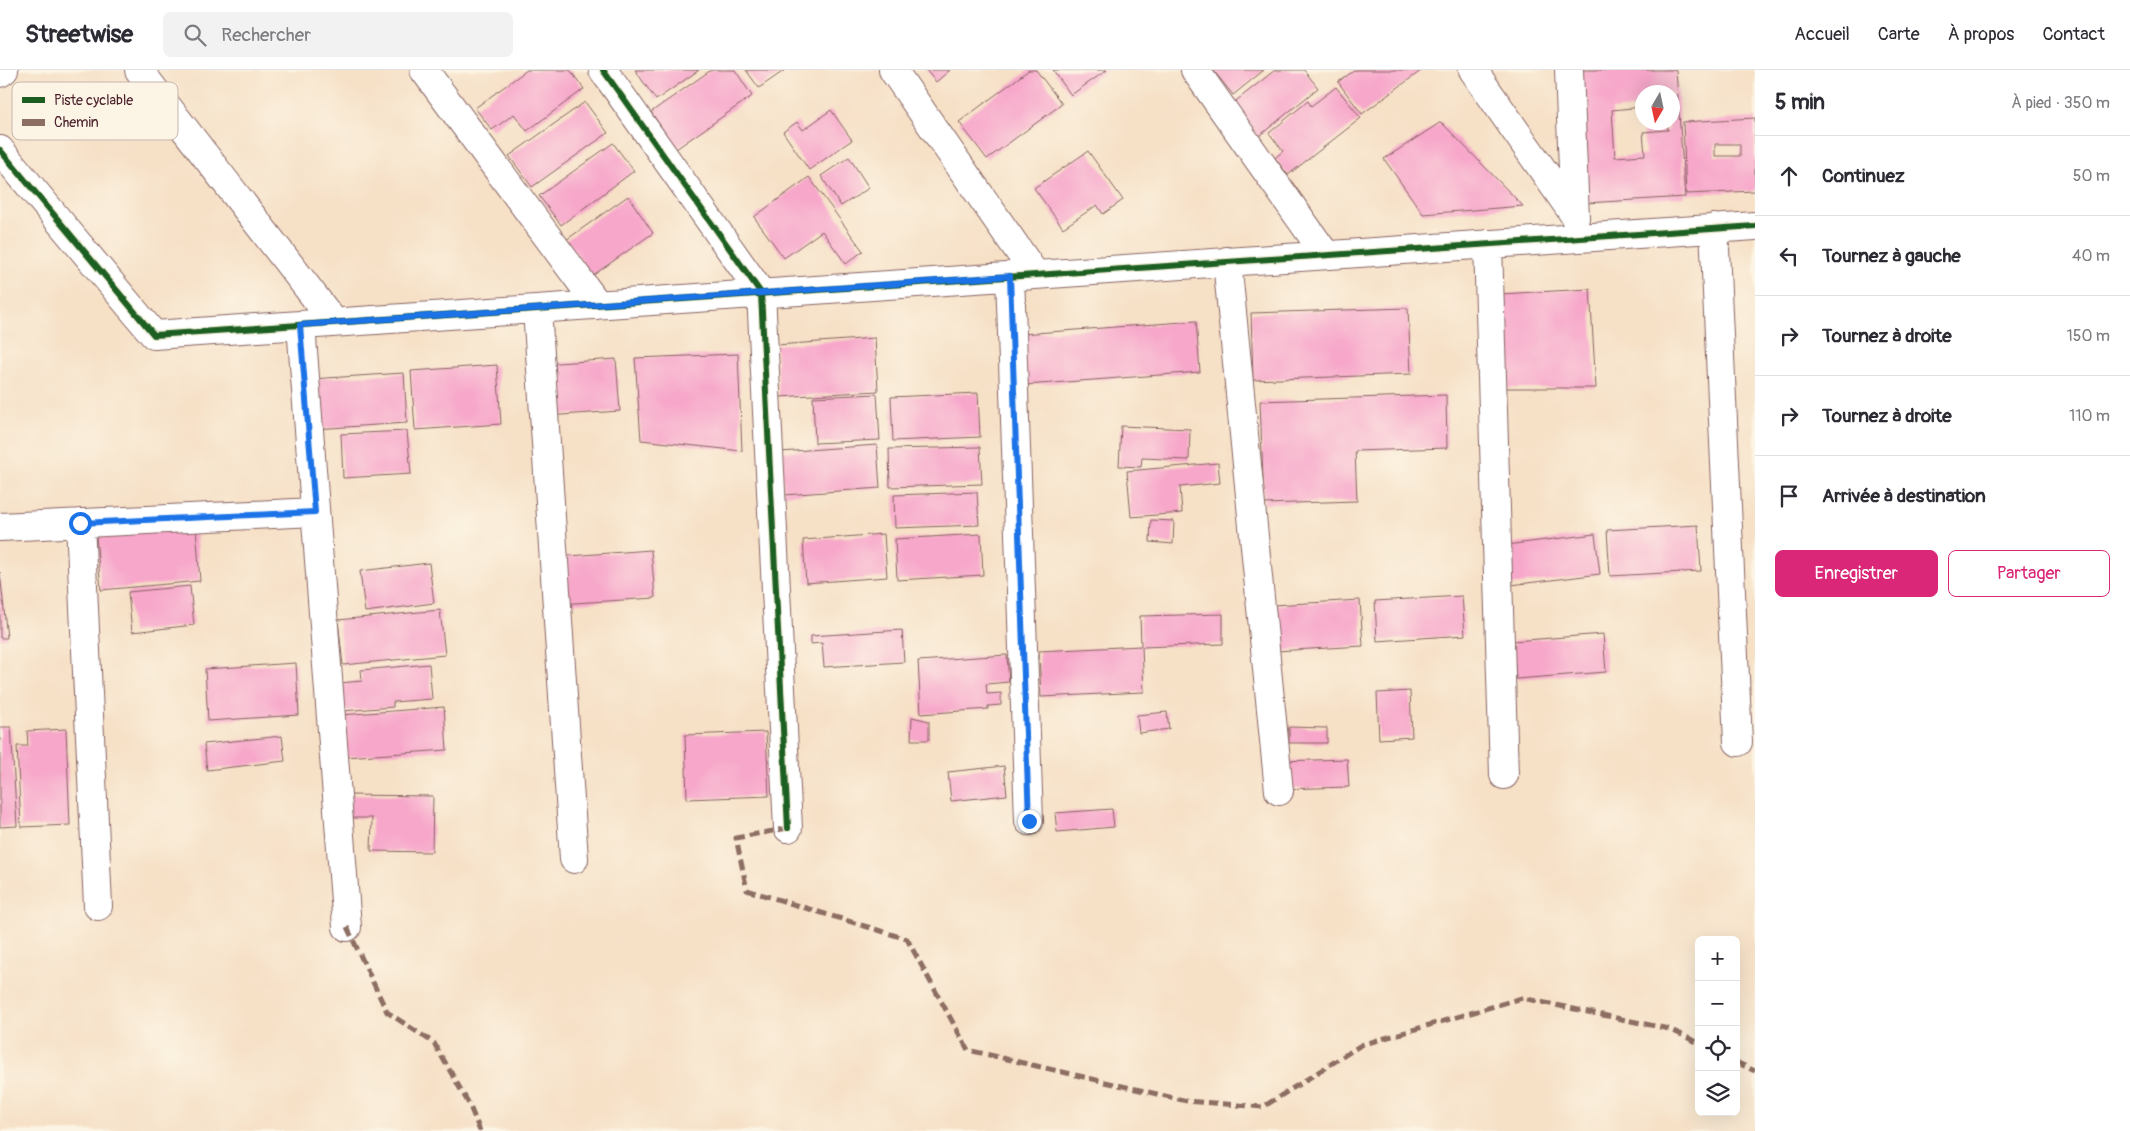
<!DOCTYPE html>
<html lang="fr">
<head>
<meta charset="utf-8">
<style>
	:root { --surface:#fff; --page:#f2f2f3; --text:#2b2b33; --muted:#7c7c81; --line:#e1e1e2; --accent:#db2777 }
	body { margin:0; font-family:Pangolin,sans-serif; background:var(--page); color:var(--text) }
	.controls { position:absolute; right:15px; bottom:15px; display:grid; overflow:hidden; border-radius:8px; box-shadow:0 5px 20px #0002 }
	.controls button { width:45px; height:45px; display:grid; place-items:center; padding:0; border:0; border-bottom:1px solid var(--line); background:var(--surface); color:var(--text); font:25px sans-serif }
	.compass { position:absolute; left:1635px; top:15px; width:45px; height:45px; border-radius:50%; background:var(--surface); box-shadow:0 5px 20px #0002; rotate:189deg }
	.stop { position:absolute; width:15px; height:15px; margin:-11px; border:4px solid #1a73e8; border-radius:50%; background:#fff }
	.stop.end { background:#1a73e8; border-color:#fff; box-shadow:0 1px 5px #0008 }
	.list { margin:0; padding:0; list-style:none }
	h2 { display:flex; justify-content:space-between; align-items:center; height:65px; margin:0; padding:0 20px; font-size:21px }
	h2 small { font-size:16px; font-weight:400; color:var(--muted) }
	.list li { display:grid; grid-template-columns:32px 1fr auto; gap:15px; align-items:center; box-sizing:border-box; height:80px; padding:0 20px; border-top:1px solid var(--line) }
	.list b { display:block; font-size:19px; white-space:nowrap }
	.list em { font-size:16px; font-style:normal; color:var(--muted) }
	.actions { display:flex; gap:10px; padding:15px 20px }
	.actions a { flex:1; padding:11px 0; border:1px solid var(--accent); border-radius:8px; text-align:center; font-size:18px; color:var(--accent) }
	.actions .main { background:var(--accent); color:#fff }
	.icon { flex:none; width:28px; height:28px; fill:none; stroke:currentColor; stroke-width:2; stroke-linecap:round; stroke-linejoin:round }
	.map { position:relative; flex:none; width:1755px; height:1061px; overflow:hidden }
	header { display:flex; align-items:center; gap:30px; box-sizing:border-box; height:70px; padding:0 25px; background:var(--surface); border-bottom:1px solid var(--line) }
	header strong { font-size:24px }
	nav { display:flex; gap:28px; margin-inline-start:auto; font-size:18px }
	.search { width:350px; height:45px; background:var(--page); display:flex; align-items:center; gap:12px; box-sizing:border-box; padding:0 18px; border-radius:8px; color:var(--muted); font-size:19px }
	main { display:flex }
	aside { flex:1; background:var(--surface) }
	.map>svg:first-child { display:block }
	.building { fill:#f7a7ca; fill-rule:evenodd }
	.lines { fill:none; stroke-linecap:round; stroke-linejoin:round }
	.street-casing { stroke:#866361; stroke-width:30 }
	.street { stroke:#fff; stroke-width:28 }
	.quiet { stroke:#8d6e63; stroke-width:5; stroke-dasharray:10 5; stroke-linecap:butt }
	.cycleway-casing { stroke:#fcf5e5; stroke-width:9 }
	.cycleway { stroke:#1b5e20; stroke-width:6 }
	.route { stroke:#1a73e8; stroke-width:6 }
	.key { fill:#fcf5e5; stroke:#c7b5ad; stroke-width:1 }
	.key-label { font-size:14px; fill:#4a1f2b }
</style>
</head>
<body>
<header>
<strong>Streetwise</strong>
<div class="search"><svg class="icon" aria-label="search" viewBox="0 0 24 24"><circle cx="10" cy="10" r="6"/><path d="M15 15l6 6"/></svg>Rechercher</div>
<nav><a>Accueil</a><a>Carte</a><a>À propos</a><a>Contact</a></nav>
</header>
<main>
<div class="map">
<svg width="1755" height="1061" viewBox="0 0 1755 1061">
	<rect width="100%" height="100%" fill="#fcf5e5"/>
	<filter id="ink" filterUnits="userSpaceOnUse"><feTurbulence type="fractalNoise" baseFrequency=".02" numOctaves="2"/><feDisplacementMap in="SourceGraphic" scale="10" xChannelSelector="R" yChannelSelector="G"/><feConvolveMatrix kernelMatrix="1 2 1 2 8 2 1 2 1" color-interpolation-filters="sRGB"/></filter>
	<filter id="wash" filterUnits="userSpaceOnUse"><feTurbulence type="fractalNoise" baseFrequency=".0096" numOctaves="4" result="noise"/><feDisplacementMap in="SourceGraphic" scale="20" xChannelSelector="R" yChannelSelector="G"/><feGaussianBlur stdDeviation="1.12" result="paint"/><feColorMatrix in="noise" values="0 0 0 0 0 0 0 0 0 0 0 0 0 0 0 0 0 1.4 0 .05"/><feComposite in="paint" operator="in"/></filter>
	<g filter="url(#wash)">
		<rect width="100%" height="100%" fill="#f6e0c6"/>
		<g id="blocks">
			<path class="building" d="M527 0H570L584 19 527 61 514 44 492 60 475 38Z
				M635 0H699L656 30Z
				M711 0H735L752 26 676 79 651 42Z
				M746 0H785L759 18Z
				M926 0H950L936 12Z
				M1029 0H1036L1062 34 987 89 959 52Z
				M1053 0H1107L1071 25Z
				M1213 0H1264L1233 25Z
				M1275 0H1304L1318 18 1258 67 1232 34Z
				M1355 0H1422L1362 44 1338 12Z
				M1577 0H1676L1685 127 1586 133ZM1642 22H1672V52H1667L1668 60 1643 62 1645 85 1615 87 1612 40 1642 37Z
				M1336 17 1361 48 1288 105 1275 88 1283 81 1269 63 1308 31 1311 36Z
				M585 32 608 63 532 117 509 86Z
				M831 40 852 70 809 100 783 62 797 52 803 60Z
				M1755 48V121L1686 124 1683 52ZM1715 74H1740V86H1715Z
				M1441 52 1523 136 1423 144 1384 89Z
				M613 73 634 101 561 155 539 126Z
				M1088 81 1123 130 1103 144 1097 135 1063 158 1034 118Z
				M849 87 869 118 841 136 821 106Z
				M809 107 863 181 846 194 822 161 784 188 754 147Z
				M628 126 653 163 592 206 566 170Z
				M1590 219 1596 318H1501L1500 224Z
				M1408 238 1411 304 1253 310 1251 243Z
				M1196 251 1200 302 1026 315 1022 264Z
				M875 268 878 321 779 327 776 275Z
				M738 284 742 381 641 370 635 288Z
				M616 289 620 341 547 346 543 294Z
				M497 295 501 354 415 360 411 301Z
				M404 303 407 353 315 359 311 309Z
				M978 323 980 367 893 371 891 327Z
				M877 324 880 370 815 373 813 327Z
				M1446 325 1447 378 1355 381 1357 431 1264 434 1260 331Z
				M1121 356 1190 359 1189 390 1142 388 1141 397 1119 396Z
				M407 361 411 404 343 408 341 364Z
				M877 375 880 418 784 425 780 382Z
				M980 377 982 414 890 417 889 379Z
				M1218 393 1220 413 1180 417 1182 443 1131 447 1127 401Z
				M977 422 979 455 895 458 894 425Z
				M1151 450 1174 451 1173 474 1150 472Z
				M1698 455 1701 501 1610 506 1607 460Z
				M196 457 200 511 101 520 96 466Z
				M884 464 887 507 806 513 803 470Z
				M981 464 983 505 897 510 895 469Z
				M1595 464 1600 504 1511 515 1506 475Z
				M651 480 655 528 558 534 555 487Z
				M429 493 434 533 365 542 360 501Z
				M0 502 7 568H0Z
				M190 516 194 555 132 562 128 522Z
				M1462 526 1465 565 1377 571 1375 531Z
				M1360 530 1363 576 1276 581 1273 535Z
				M440 540 445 585 343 595 338 550Z
				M1223 544V574L1142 577 1144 622 1041 627 1039 581 1141 576 1140 546Z
				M902 560 904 592 824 597 822 573 811 574V566Z
				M1603 564 1606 602 1516 609 1513 571Z
				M1007 585 1009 612 986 614 987 624 1001 623V635L988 636V639L921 644 918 591Z
				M296 593 299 645 208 651 205 599Z
				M429 594 432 629 393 632V637L342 641 339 613 362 611 361 600Z
				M1410 621 1412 667 1379 669 1377 623Z
				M444 637 447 680 345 687 341 645Z
				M1167 642 1169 659 1139 663 1137 645Z
				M912 647 929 651V670H911Z
				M0 657H11L17 756 0 757Z
				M1289 657 1327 658V673H1289Z
				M66 659 70 755 21 757 17 676H28L27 661Z
				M766 662 769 726 687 729 685 665Z
				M282 666 285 691 207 700 204 674Z
				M1347 689 1349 717 1282 719 1281 691Z
				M1004 696 1007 725 951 731 948 702Z
				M347 725 433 726 432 782 371 781 372 748H346Z
				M1112 739 1114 757 1057 762 1055 743Z"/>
		</g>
	</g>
	<g filter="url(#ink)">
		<use href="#blocks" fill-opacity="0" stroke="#866361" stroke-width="1"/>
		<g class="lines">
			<defs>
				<path id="street" d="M139 0 334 252
					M424 0 598 235
					M603 0 761 223 788 758
					M893 0 1035 204
					M1195 0 1326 185
					M1473 0 1575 146
					M1569 0 1575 148
					M0 3 4 0
					M0 80 154 265 1755 156
					M1714 158 1738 672
					M1488 174 1504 705
					M1227 191 1279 721
					M1010 206 1029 751
					M537 239 574 789
					M301 255 347 857
					M80 453 98 836
					M0 457 315 442"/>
			</defs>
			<use href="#street" class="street-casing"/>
			<use href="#street" class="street"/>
			<path class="quiet" d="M788 758 736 768 747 820 907 869 968 980 1187 1031 1263 1037 1361 975 1522 928 1669 959 1699 973
				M347 857 387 942 434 973 469 1034 480 1061
				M1736 992 1755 1001"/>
			<defs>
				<path id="cycleway" d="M603 0 761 223 788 758
					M0 80 154 265 1755 156"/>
			</defs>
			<use href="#cycleway" class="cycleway-casing"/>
			<use href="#cycleway" class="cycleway"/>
		</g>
	</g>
	<g class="lines" filter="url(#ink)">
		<path class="route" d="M80 453 315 442 300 255 1010 206 1029 751"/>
	</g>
	<rect x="12" y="12" width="166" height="58" rx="8" class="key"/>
	<rect x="22" y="27" width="23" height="6" fill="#1b5e20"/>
	<rect x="22" y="49" width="23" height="7" fill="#8d6e63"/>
	<g class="key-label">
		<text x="54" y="35">Piste cyclable</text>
		<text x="54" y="57">Chemin</text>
	</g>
</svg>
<div class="controls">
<button>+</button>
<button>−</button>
<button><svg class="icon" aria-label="locate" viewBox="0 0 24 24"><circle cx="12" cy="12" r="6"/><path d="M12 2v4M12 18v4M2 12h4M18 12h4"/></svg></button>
<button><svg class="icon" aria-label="layers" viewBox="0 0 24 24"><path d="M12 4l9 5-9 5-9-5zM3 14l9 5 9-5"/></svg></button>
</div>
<svg class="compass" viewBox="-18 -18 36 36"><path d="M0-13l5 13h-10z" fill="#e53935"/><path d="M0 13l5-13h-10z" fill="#7c7c81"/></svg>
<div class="stop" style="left:80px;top:453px"></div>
<div class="stop end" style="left:1029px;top:751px"></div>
</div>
<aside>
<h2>5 min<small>À pied · 350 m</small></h2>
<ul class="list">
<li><svg class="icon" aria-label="ahead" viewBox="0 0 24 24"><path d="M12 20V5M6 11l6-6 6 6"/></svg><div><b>Continuez</b></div><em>50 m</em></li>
<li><svg class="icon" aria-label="left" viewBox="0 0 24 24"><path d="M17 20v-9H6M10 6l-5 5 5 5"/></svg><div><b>Tournez à gauche</b></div><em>40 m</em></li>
<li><svg class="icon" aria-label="right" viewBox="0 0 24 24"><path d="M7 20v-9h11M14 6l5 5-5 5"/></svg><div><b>Tournez à droite</b></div><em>150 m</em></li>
<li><svg class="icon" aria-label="right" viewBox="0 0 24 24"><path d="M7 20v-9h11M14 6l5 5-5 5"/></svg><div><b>Tournez à droite</b></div><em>110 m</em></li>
<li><svg class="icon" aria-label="arrive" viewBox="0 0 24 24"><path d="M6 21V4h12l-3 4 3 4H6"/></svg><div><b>Arrivée à destination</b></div></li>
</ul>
<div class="actions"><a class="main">Enregistrer</a><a>Partager</a></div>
</aside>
</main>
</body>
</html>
